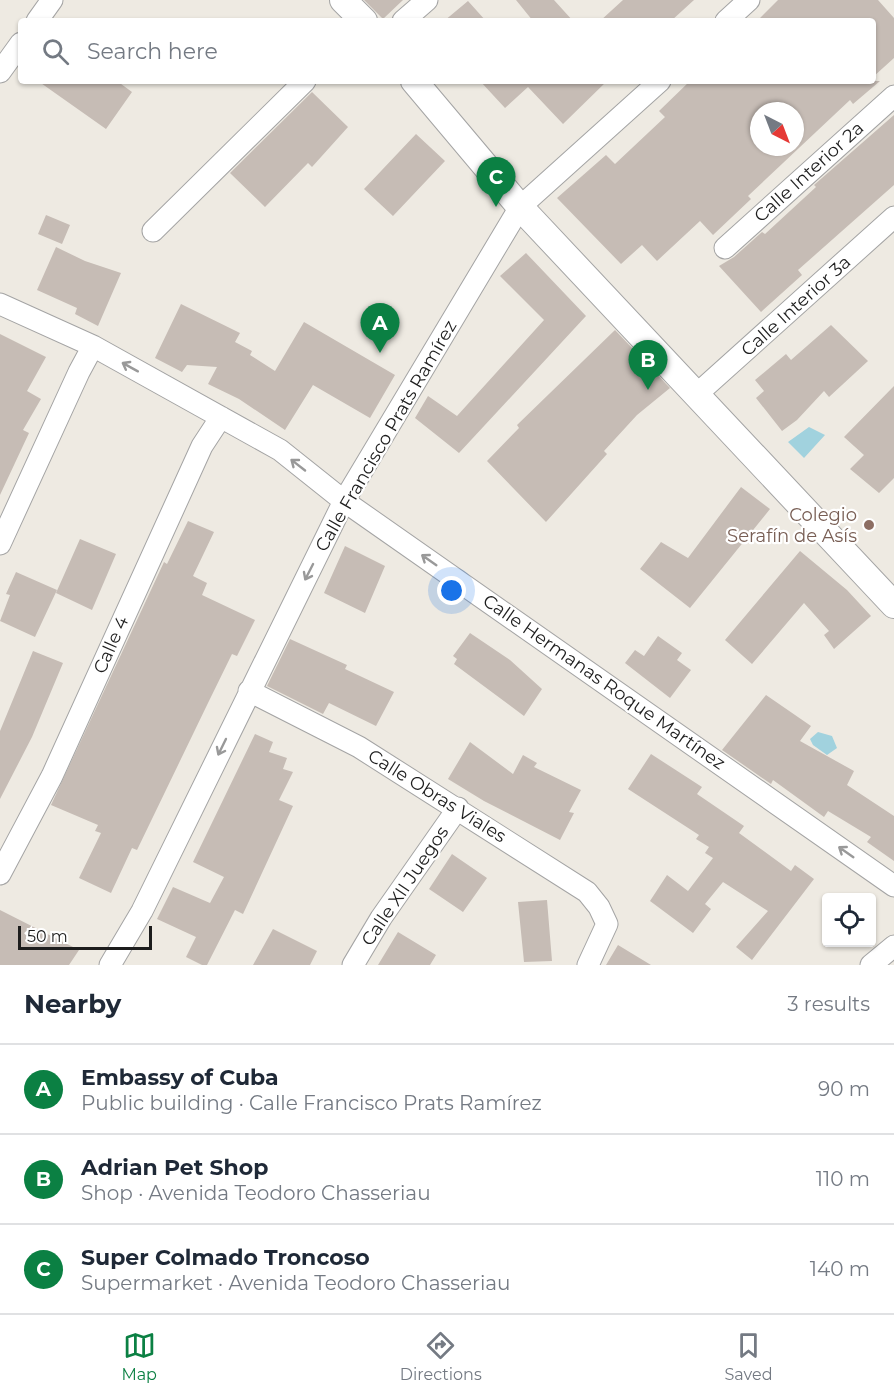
<!DOCTYPE html>
<html lang="en">
<head>
<meta charset="utf-8">
<style>
	:root { --surface:#fff; --page:#f6f6f7; --text:#1f2937; --muted:#747a83; --line:#e0e1e3; --accent:#0b8043 }
	body { margin:0; font-family:Montserrat,sans-serif; background:var(--page); color:var(--text) }
	.controls { position:absolute; right:18px; bottom:18px; display:grid; overflow:hidden; border-radius:6px; box-shadow:0 2px 4px #0004 }
	.controls button { width:54px; height:54px; display:grid; place-items:center; padding:0; border:0; border-bottom:2px solid var(--line); background:var(--surface); color:var(--text); font:30px sans-serif }
	.compass { position:absolute; left:750px; top:102px; width:54px; height:54px; border-radius:50%; background:var(--surface); box-shadow:0 2px 4px #0004; rotate:138deg }
	.scale { position:absolute; left:18px; bottom:15px; width:134px; box-sizing:border-box; padding-left:6px; border:3px solid #1d1d1d; border-top:0; font-size:16px; line-height:21px; white-space:nowrap; color:#1d1d1d; -webkit-text-stroke:4px #fff; paint-order:stroke }
	.you { position:absolute; left:452px; top:591px; width:21px; height:21px; margin:-15px; border:4px solid #fff; border-radius:50%; background:#1a73e8; box-shadow:0 0 0 9px #1a73e833 }
	.badge { display:grid; place-items:center; width:39px; height:39px; border-radius:50%; background:var(--accent); color:#fff; font-size:20px; font-weight:700 }
	.pin { position:absolute; translate:-50% -50px; filter:drop-shadow(0 2px 3px #0008) }
	.pin::after { content:''; position:absolute; top:32px; width:21px; height:18px; background:inherit; clip-path:polygon(0 0,100% 0,50% 100%) }
	.list { margin:0; padding:0; list-style:none }
	h2 { display:flex; justify-content:space-between; align-items:center; height:78px; margin:0; padding:0 24px; font-size:26px }
	h2 small { font-size:20px; font-weight:400; color:var(--muted) }
	.list li { display:grid; grid-template-columns:39px 1fr auto; gap:18px; align-items:center; box-sizing:border-box; height:90px; padding:0 24px; border-top:2px solid var(--line) }
	.list b { display:block; font-size:22px; white-space:nowrap }
	.list p { margin:0; font-size:20px; white-space:nowrap; color:var(--muted) }
	.list em { font-size:20px; font-style:normal; color:var(--muted) }
	.icon { flex:none; width:33px; height:33px; fill:none; stroke:currentColor; stroke-width:2; stroke-linecap:round; stroke-linejoin:round }
	.map { position:relative; flex:none; width:894px; height:965px; overflow:hidden }
	.search { position:absolute; background:var(--surface); box-shadow:0 2px 4px #0004; left:18px; right:18px; top:18px; height:66px; display:flex; align-items:center; gap:15px; box-sizing:border-box; padding:0 21px; border-radius:6px; color:var(--muted); font-size:22px }
	.sheet { height:348px; background:var(--surface) }
	nav { display:flex; justify-content:space-around; align-items:center; box-sizing:border-box; height:84px; border-top:2px solid var(--line); background:var(--surface); font-size:16px; color:var(--muted) }
	nav a { display:grid; justify-items:center; gap:3px }
	nav .on { color:var(--accent) }
	.map>svg:first-child { display:block }
	.water { fill:#a1d2de }
	.building { fill:#c6bcb5; fill-rule:evenodd }
	.lines { fill:none; stroke-linecap:round; stroke-linejoin:round }
	.minor-casing { stroke:#a4a4a4; stroke-width:23 }
	.tertiary-casing { stroke:#a4a4a4; stroke-width:28 }
	.minor { stroke:#fff; stroke-width:21 }
	.tertiary { stroke:#fff; stroke-width:26 }
	.oneway { stroke:#999 }
	.education-dot { fill:#8d6e63; stroke:#fff; stroke-width:2 }
	.labels { text-anchor:middle; dominant-baseline:central; stroke-width:4.5; stroke-linejoin:round; paint-order:stroke }
	.street-label { font-size:18px; fill:#1d1d1d; stroke:#fff }
	.education-label { font-size:18px; fill:#785e54; stroke:#fff; text-anchor:end }
</style>
</head>
<body>
<div class="map">
<svg width="894" height="965" viewBox="0 0 894 965">
	<rect width="100%" height="100%" fill="#eeeae2"/>
	<path class="water" d="M809 427 825 435 804 458 788 442Z
		M818 732 832 736 837 748 827 755 813 745 810 739Z"/>
	<path class="building" d="M364 0H403L383 19Z
		M516 0H554L573 21H533Z
		M623 0H694L671 21H600Z
		M778 0H878L894 18V58L873 77V21H757Z
		M468 1 486 21H444Z
		M38 81H117L132 92 106 129Z
		M480 81H607L563 124 528 87 505 108Z
		M690 81H880L853 104 850 100 748 196 751 199 713 235 700 221 657 261 642 245 621 264 557 198 606 155 615 164 665 117 659 111ZM759 111H795V147H759Z
		M312 92 348 127 312 167 308 163 265 207 230 173Z
		M894 115V185L798 270 802 275 761 312 719 266 734 257 762 232 765 234 816 187 814 185Z
		M416 134 445 161 393 216 364 189Z
		M46 215 70 225 62 244 38 234Z
		M56 247 85 261 121 273 98 326 75 314 77 308 37 290Z
		M526 253 586 316 459 453 415 418 428 396 457 416 544 320 500 276Z
		M181 304 240 333 235 342 252 351 250 355 275 371 304 322 395 375 370 418 313 385 285 430 239 399 208 384 217 367 187 365 182 372 155 358Z
		M831 325 868 361 829 397 824 391 797 420 782 431 756 398 764 391 755 380 786 354 791 360Z
		M615 330 670 388 637 415 604 451 607 454 546 522 487 461 519 428 517 425Z
		M0 334 46 357 27 391 41 399 23 430 29 433 0 495Z
		M894 386V478L879 493 850 469 864 455 844 437Z
		M741 487 770 509 690 608 640 569 661 542 688 558Z
		M188 521 214 532 193 576 207 583 202 595 255 620 237 656 232 654 208 703 137 850 132 848 111 893 79 878 101 833 95 831 98 825 51 805 164 562 167 564Z
		M80 539 116 554 92 610 56 593Z
		M345 546 385 566 365 613 324 593Z
		M800 551 847 590 871 616 834 649 824 635 829 631 804 603 752 664 725 640Z
		M16 572 57 590 35 637 0 621 10 595 6 594Z
		M470 633 510 660 542 689 524 716 454 664 457 659 453 656Z
		M658 636 682 653 677 660 691 670 670 698 625 663 635 650 644 656Z
		M290 639 347 665 345 669 394 692 376 726 329 703 323 714 267 686Z
		M33 651 63 663 32 737 0 799V731Z
		M766 695 811 726 800 741 854 771 847 785 894 816V861L867 842 871 837 828 811 824 817 773 780 771 784 722 750Z
		M255 734 273 742 269 752 287 758 283 769 293 772 279 800 293 806 243 914 235 910 207 965H202L186 957 196 937 157 919 173 887 210 903 224 877 193 862Z
		M470 742 513 774 523 755 537 763 534 767 581 790 569 812 574 813 560 840 484 801 448 779Z
		M651 754 702 787 697 794 744 826 739 833 791 871 795 865 814 879 752 960 736 947 768 911 723 882 705 904 711 909 693 933 650 901 667 875 688 891 713 858 705 853 709 847 696 839 699 835 628 789Z
		M452 854 487 878 463 912 429 889Z
		M547 900 552 961 524 962 518 902Z
		M0 910 79 950 69 965H0Z
		M273 929 317 951 310 965H253Z
		M398 932 436 955 430 965H378Z
		M618 945 651 965H606Z"/>
	<g class="lines">
		<defs>
			<path id="minor" d="M37 21 52 0
				M403 21 427 0
				M726 21 749 0
				M0 72 21 43
				M153 231 305 81
				M725 248 894 96
				M0 304 93 346 280 450 344 501 894 886
				M697 394 894 217
				M0 544 79 372 93 346
				M249 691 359 747 587 892 599 907 607 924 588 965
				M0 874 52 776 202 446 221 417
				M110 965 142 911 344 501 520 207 660 81
				M353 965 381 918 458 808
				M871 965 894 946"/>
			<path id="tertiary" d="M343 0 364 21
				M414 81 520 207 894 605"/>
		</defs>
		<use href="#minor" class="minor-casing"/>
		<use href="#tertiary" class="tertiary-casing"/>
		<use href="#minor" class="minor"/>
		<use href="#tertiary" class="tertiary"/>
	</g>
	<defs><path id="oneway-shaft" d="M-6 0H5M1.5-3L5.5 0L1.5 3" fill="none" stroke-width="1.6" stroke-linecap="round" stroke-linejoin="round" transform="scale(1.5)"/></defs>
	<g class="oneway">
		<use href="#oneway-shaft" transform="translate(130 367) rotate(-151)"/>
		<use href="#oneway-shaft" transform="translate(298 465) rotate(-142)"/>
		<use href="#oneway-shaft" transform="translate(429 560) rotate(-145)"/>
		<use href="#oneway-shaft" transform="translate(309 572) rotate(117)"/>
		<use href="#oneway-shaft" transform="translate(222 747) rotate(116)"/>
		<use href="#oneway-shaft" transform="translate(846 852) rotate(-145)"/>
	</g>
	<circle class="education-dot" cx="869" cy="525" r="6"/>
	<g class="labels">
		<g class="street-label">
			<text transform="translate(809 172) rotate(-42)">Calle Interior 2a</text>
			<text transform="translate(796 306) rotate(-42)">Calle Interior 3a</text>
			<text transform="translate(386 436) rotate(-60)">Calle Francisco Prats Ramírez</text>
			<text transform="translate(111 645) rotate(-66)">Calle 4</text>
			<text transform="translate(604 682) rotate(35)">Calle Hermanas Roque Martínez</text>
			<text transform="translate(437 796) rotate(32)">Calle Obras Viales</text>
			<text transform="translate(405 886) rotate(-56)">Calle XII Juegos</text>
		</g>
		<g class="education-label">
			<text x="857" y="515">Colegio<tspan x="857" dy="21">Serafín de Asís</tspan></text>
		</g>
	</g>
</svg>
<div class="controls">
<button><svg class="icon" aria-label="locate" viewBox="0 0 24 24"><circle cx="12" cy="12" r="6"/><path d="M12 2v4M12 18v4M2 12h4M18 12h4"/></svg></button>
</div>
<svg class="compass" viewBox="-18 -18 36 36"><path d="M0-13l5 13h-10z" fill="#e53935"/><path d="M0 13l5-13h-10z" fill="#747a83"/></svg>
<div class="scale">50 m</div>
<div class="you"></div>
<div class="pin badge" style="left:380px;top:353px">A</div>
<div class="pin badge" style="left:648px;top:390px">B</div>
<div class="pin badge" style="left:496px;top:207px">C</div>
<div class="search"><svg class="icon" aria-label="search" viewBox="0 0 24 24"><circle cx="10" cy="10" r="6"/><path d="M15 15l6 6"/></svg>Search here</div>
</div>
<section class="sheet">
<h2>Nearby<small>3 results</small></h2>
<ul class="list">
<li><span class="badge">A</span><div><b>Embassy of Cuba</b><p>Public building · Calle Francisco Prats Ramírez</p></div><em>90 m</em></li>
<li><span class="badge">B</span><div><b>Adrian Pet Shop</b><p>Shop · Avenida Teodoro Chasseriau</p></div><em>110 m</em></li>
<li><span class="badge">C</span><div><b>Super Colmado Troncoso</b><p>Supermarket · Avenida Teodoro Chasseriau</p></div><em>140 m</em></li>
</ul>
</section>
<nav>
<a class="on"><svg class="icon" aria-label="map" viewBox="0 0 24 24"><path d="M3 6l6-2 6 2 6-2v14l-6 2-6-2-6 2zM9 4v14M15 6v14"/></svg>Map</a>
<a><svg class="icon" aria-label="directions" viewBox="0 0 24 24"><path d="M12 3l9 9-9 9-9-9zM9 14v-3h6M13 9l2 2-2 2"/></svg>Directions</a>
<a><svg class="icon" aria-label="saved" viewBox="0 0 24 24"><path d="M7 4h10v16l-5-4-5 4z"/></svg>Saved</a>
</nav>
</body>
</html>
